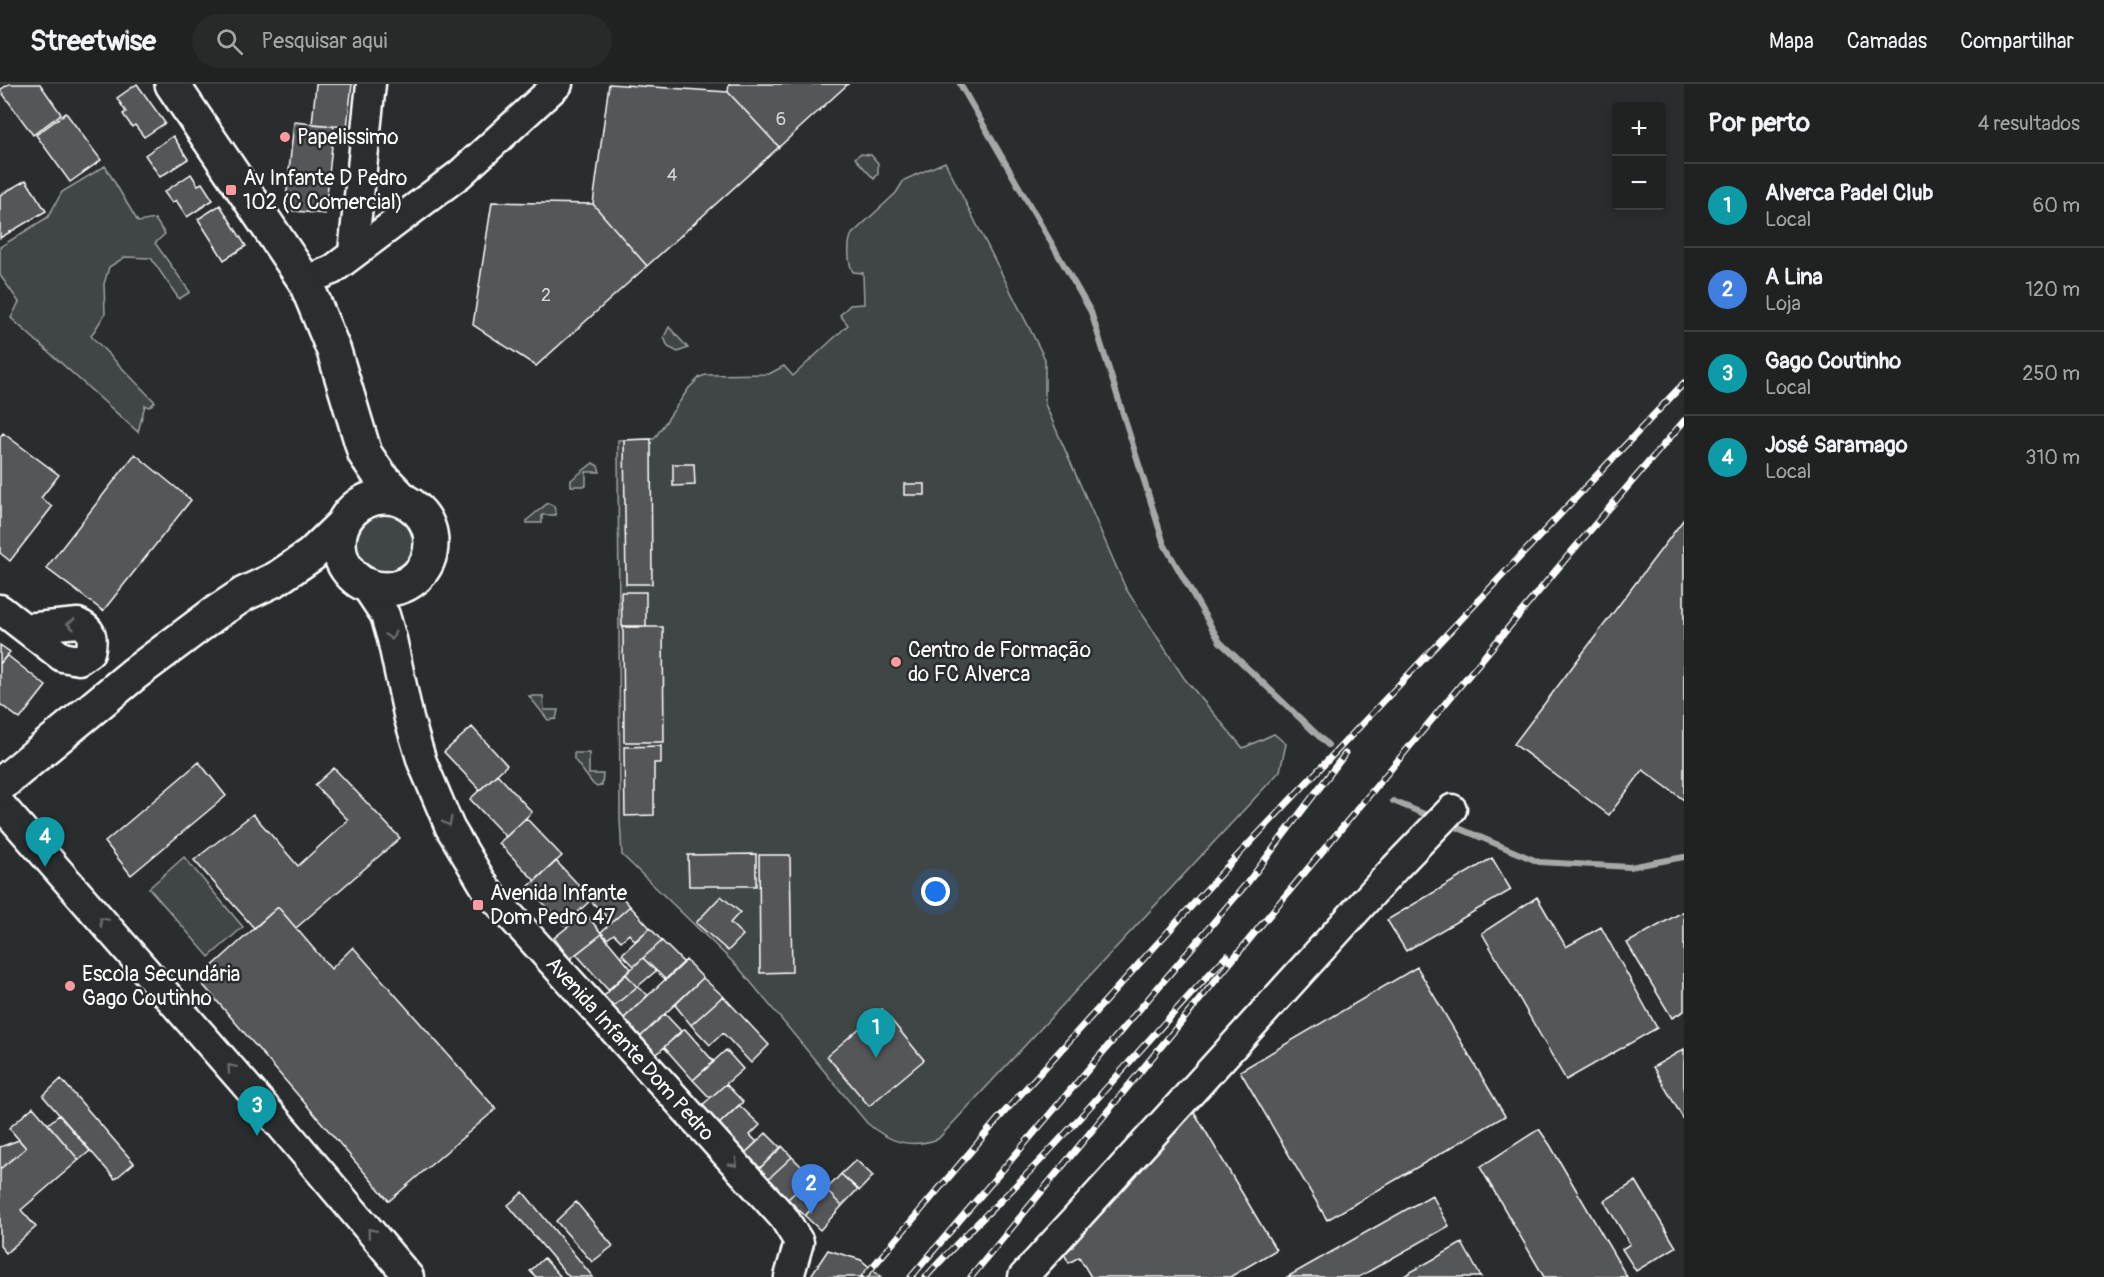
<!DOCTYPE html>
<html lang="pt">
<head>
<meta charset="utf-8">
<style>
	:root { --surface:#202222; --page:#282a2a; --text:#f1f3f6; --muted:#a2a4a5; --line:#3d3f40; --accent:#2563eb }
	body { margin:0; font-family:Pangolin,sans-serif; background:var(--page); color:var(--text) }
	.controls { position:absolute; right:18px; top:18px; display:grid; overflow:hidden; border-radius:6px; box-shadow:0 3px 9px #0003 }
	.controls button { width:54px; height:54px; display:grid; place-items:center; padding:0; border:0; border-bottom:2px solid var(--line); background:var(--surface); color:var(--text); font:30px sans-serif }
	.you { position:absolute; left:936px; top:808px; width:21px; height:21px; margin:-15px; border:4px solid #fff; border-radius:50%; background:#1a73e8; box-shadow:0 0 0 9px #1a73e833 }
	.badge { display:grid; place-items:center; width:39px; height:39px; border-radius:50%; background:var(--accent); color:#fff; font-size:20px; font-weight:700 }
	.pin { position:absolute; translate:-50% -50px; filter:drop-shadow(0 2px 3px #0008) }
	.pin::after { content:''; position:absolute; top:32px; width:21px; height:18px; background:inherit; clip-path:polygon(0 0,100% 0,50% 100%) }
	.list { margin:0; padding:0; list-style:none }
	h2 { display:flex; justify-content:space-between; align-items:center; height:78px; margin:0; padding:0 24px; font-size:26px }
	h2 small { font-size:20px; font-weight:400; color:var(--muted) }
	.list li { display:grid; grid-template-columns:39px 1fr auto; gap:18px; align-items:center; box-sizing:border-box; height:84px; padding:0 24px; border-top:2px solid var(--line) }
	.list b { display:block; font-size:22px; white-space:nowrap }
	.list p { margin:0; font-size:20px; white-space:nowrap; color:var(--muted) }
	.list em { font-size:20px; font-style:normal; color:var(--muted) }
	.icon { flex:none; width:33px; height:33px; fill:none; stroke:currentColor; stroke-width:2; stroke-linecap:round; stroke-linejoin:round }
	.map { position:relative; flex:none; width:1684px; height:1193px; overflow:hidden }
	header { display:flex; align-items:center; gap:36px; box-sizing:border-box; height:84px; padding:0 30px; background:var(--surface); border-bottom:2px solid var(--line) }
	header strong { font-size:28px }
	nav { display:flex; gap:33px; margin-inline-start:auto; font-size:21px }
	.search { width:420px; height:54px; background:var(--page); display:flex; align-items:center; gap:15px; box-sizing:border-box; padding:0 21px; border-radius:33px; color:var(--muted); font-size:22px }
	main { display:flex }
	aside { flex:1; background:var(--surface) }
	.map>svg:first-child { display:block }
	.green { fill:#414445; stroke:#a0a2a2; stroke-width:1.5 }
	.lines { fill:none; stroke-linecap:round; stroke-linejoin:round }
	.stream { stroke:#a6a7a7; stroke-width:6 }
	.building { fill:#555758; stroke:#fff; stroke-width:1.5 }
	.minor-casing { stroke:#fff; stroke-width:33 }
	.major-casing { stroke:#fff; stroke-width:38 }
	.minor { stroke:#2a2d2e; stroke-width:28 }
	.major { stroke:#2a2d2e; stroke-width:33 }
	.rail-casing { stroke:#fff; stroke-width:7 }
	.rail { stroke:#2a2d2e; stroke-width:4.5; stroke-dasharray:14; stroke-linecap:butt }
	.oneway { stroke:#6a6c6d }
	.poi-dot { fill:#ff9aa2; stroke:#2a2d2e; stroke-width:2 }
	.labels { text-anchor:middle; dominant-baseline:central; stroke-width:5; stroke-linejoin:round; paint-order:stroke }
	.number-label { font-size:18px; fill:#d4d5d5 }
	.poi-label { font-size:21px; fill:#fff; stroke:#2a2d2e; text-anchor:start }
	.street-label { font-size:21px; fill:#fff; stroke:#2a2d2e }
</style>
</head>
<body>
<header>
<strong>Streetwise</strong>
<div class="search"><svg class="icon" aria-label="search" viewBox="0 0 24 24"><circle cx="10" cy="10" r="6"/><path d="M15 15l6 6"/></svg>Pesquisar aqui</div>
<nav><a>Mapa</a><a>Camadas</a><a>Compartilhar</a></nav>
</header>
<main>
<div class="map">
<svg width="1684" height="1193" viewBox="0 0 1684 1193">
	<rect width="100%" height="100%" fill="#2a2d2e"/>
	<filter id="ink" filterUnits="userSpaceOnUse"><feTurbulence type="fractalNoise" baseFrequency=".0167" numOctaves="2"/><feDisplacementMap in="SourceGraphic" scale="12" xChannelSelector="R" yChannelSelector="G"/><feConvolveMatrix kernelMatrix="1 2 1 2 8 2 1 2 1" color-interpolation-filters="sRGB"/></filter>
	<g filter="url(#ink)">
		<path class="green" d="M860 70 871 71 878 79V90L874 95 855 74Z
			M945 78 1045 275V320L1126 505 1184 594 1243 664 1274 650 1286 660 1280 687 938 1055C909 1065 889 1058 867 1039L739 884 622 771 620 736 618 356 654 355 689 304 700 293 706 291 769 290 784 282 793 292 848 241 840 231 850 221 864 220 863 189 853 188C848 179 847 159 852 150L896 109 904 96Z
			M105 82 138 138 155 135 165 150 155 159 190 208 179 215 151 174 125 173 109 183 104 200 105 230 91 252 155 318 149 323 145 321 138 348 11 234 19 218 0 191V163L48 133 62 108Z
			M669 243 688 264 678 268 668 263 664 253Z
			M593 379 598 382 600 388H586V402H571V396Z
			M548 419 554 422 556 431H542V439H527V436Z
			M352 459a33 33 0 1 1 66 0a33 33 0 1 1-66 0Z
			M529 612H543L544 626H558L556 635 548 636Z
			M574 669H589V690H603L602 701 597 703 593 700 574 675Z
			M184 773 243 843 209 873 149 804Z"/>
		<g class="lines">
			<path class="stream" d="M960 0 1091 228 1164 460 1220 558 1328 661
				M1393 717 1434 734
				M1449 740 1539 778 1630 783 1684 773"/>
		</g>
		<path class="building" d="M9 0H40L61 30 33 51 0 6Z
			M137 0 165 39 144 53 135 41 132 43 123 30 126 28 117 14Z
			M316 0H352L347 43 312 40Z
			M609 0 728 8 779 63 647 182 593 120Z
			M729 0H848L779 63 728 8Z
			M66 29 101 76 70 98 36 51Z
			M294 38 334 42 325 130 285 126Z
			M173 52 188 75 160 93 145 71Z
			M191 90 198 101 202 99 213 116 187 133 176 116 172 119 164 108Z
			M26 96 46 127 0 154V111Z
			M492 118 593 120 647 182 536 282 473 241Z
			M220 121 246 162 224 176 198 135Z
			M3 349 59 391 41 414 52 423 10 477 0 469V353Z
			M651 355 652 500H626L624 356Z
			M135 370 191 416 103 527 46 484Z
			M673 380H694L695 401 673 402Z
			M904 400H925V411H904Z
			M1684 435V716L1643 686 1609 731 1514 660Z
			M621 508H646V542H622Z
			M623 543H663L664 658H624Z
			M0 561 10 568 0 580Z
			M7 571 46 602 20 635 0 620V580Z
			M472 643 507 681 480 706 444 668Z
			M661 662V679H654V731L625 732 624 663Z
			M199 678 226 712 131 791 105 758Z
			M334 684 400 754 296 844 278 823 254 844 194 776 253 730 298 782 348 736 315 701Z
			M497 690 532 728 506 753 470 715Z
			M526 734 562 772 535 797 499 759Z
			M756 770V802H689L688 771Z
			M759 771H790L792 888 760 889Z
			M1492 774 1511 806 1406 867 1387 836Z
			M556 777 592 815 564 841 528 803Z
			M610 800 630 822 612 838 592 818Z
			M721 812 740 828 730 839 743 851 728 867 696 839Z
			M1537 813 1566 863 1601 843 1657 944 1566 996 1482 849Z
			M630 822 650 844 635 857 629 850 621 857 614 850 607 855 601 848Z
			M278 823 331 885 353 863 496 1025 389 1117 198 895Z
			M1684 827V927L1672 934 1627 859Z
			M585 829 602 850 570 875 554 854Z
			M650 844 662 857 634 882 622 870Z
			M602 850 631 885 608 906 576 870Z
			M662 857 684 879 666 896 643 874Z
			M643 874 656 887 637 903 626 890Z
			M686 876 703 894 638 955 621 937Z
			M1417 883 1505 1032 1327 1136 1240 987Z
			M626 890 637 903 610 925 601 915Z
			M703 894 723 912 691 941 675 921Z
			M637 903 648 911 621 937 610 925Z
			M723 912 769 961 751 979 723 949 710 961 691 941Z
			M882 925 924 976 869 1022 827 972Z
			M665 930 681 947 654 973 638 955Z
			M685 945 714 978 693 996 664 963Z
			M1684 965V1036L1653 983Z
			M726 966 743 985 710 1014 693 996Z
			M61 995 134 1079 115 1095 43 1012Z
			M726 1000 743 1018 717 1042 700 1023Z
			M739 1021 760 1041 750 1051 757 1058 744 1070 717 1042Z
			M33 1023 79 1076 21 1126 36 1143 6 1169 0 1162V1085L26 1064 9 1044Z
			M1193 1026 1276 1166 1230 1193H1091L1079 1173 1069 1179 1063 1168 1073 1163 1071 1159Z
			M59 1031 90 1067 79 1076 48 1040Z
			M1539 1045 1550 1061 1627 1193H1544L1480 1083Z
			M766 1049 781 1064 759 1085 744 1070Z
			M19 1056 26 1064 0 1085V1063Z
			M782 1062 792 1073 768 1095 759 1085Z
			M792 1073 812 1093 788 1115 768 1095Z
			M856 1076 873 1092 859 1107 841 1090Z
			M841 1090 858 1105 842 1122 826 1106Z
			M812 1093 823 1105 817 1111 820 1113 809 1123 811 1126 805 1132 788 1115Z
			M1636 1097 1676 1163 1636 1187 1622 1165 1630 1160 1604 1117Z
			M826 1106 842 1122 820 1146 805 1132Z
			M523 1108 593 1193H569L508 1121Z
			M1432 1111 1449 1142 1359 1193H1287Z
			M576 1118 613 1162 592 1178 556 1137Z
			M1462 1159 1481 1193H1402Z
			M828 1166 861 1176 881 1193H810Z
			M544 1174 561 1193H536L530 1187Z"/>
		<g class="lines">
			<defs>
				<path id="minor" d="M353 168 371 0
					M305 197 332 186 460 90 558 0
					M365 501 385 531 392 555 409 635 422 678 450 744 487 806 784 1134 799 1158 789 1193
					M0 525 62 573 79 576 90 568C94 553 92 545 78 539L25 544
					M0 720 277 1037 409 1193
					M1023 1193 1395 784 1452 725"/>
				<path id="major" d="M172 0 305 197 334 267 365 370 380 392 403 416
					M339 459a46 46 0 1 1 92 0a46 46 0 1 1-92 0Z
					M0 701 134 590 214 530 244 510 276 495 311 471 343 440"/>
			</defs>
			<use href="#minor" class="minor-casing"/>
			<use href="#major" class="major-casing"/>
			<use href="#minor" class="minor"/>
			<use href="#major" class="major"/>
			<defs>
				<path id="rail" d="M864 1193 999 1034 1226 784 1684 299
					M911 1193 1248 798 1345 670
					M926 1193C965 1148 1011 1109 1051 1065 1111 1001 1166 934 1227 872
					M971 1193 1276 823 1568 472 1684 337"/>
			</defs>
			<use href="#rail" class="rail-casing"/>
			<use href="#rail" class="rail"/>
		</g>
		<defs><path id="oneway-chevron" d="M-2-3.5L2.5 0L-2 3.5" fill="none" stroke-width="1.6" stroke-linecap="round" stroke-linejoin="round" transform="scale(1.5)"/></defs>
		<g class="oneway">
			<use href="#oneway-chevron" transform="translate(71 540) rotate(-176)"/>
			<use href="#oneway-chevron" transform="translate(391 552) rotate(76)"/>
			<use href="#oneway-chevron" transform="translate(448 738) rotate(64)"/>
			<use href="#oneway-chevron" transform="translate(103 837) rotate(-131)"/>
			<use href="#oneway-chevron" transform="translate(231 984) rotate(-131)"/>
			<use href="#oneway-chevron" transform="translate(734 1079) rotate(48)"/>
			<use href="#oneway-chevron" transform="translate(371 1148) rotate(-130)"/>
		</g>
	</g>
	<g class="poi-dot">
		<circle cx="285" cy="53" r="6"/>
		<rect x="225" y="100" width="12" height="12" rx="3"/>
		<circle cx="896" cy="578" r="6"/>
		<rect x="472" y="815" width="12" height="12" rx="3"/>
		<circle cx="70" cy="902" r="6"/>
	</g>
	<g class="labels">
		<g class="number-label">
			<text x="781" y="35">6</text>
			<text x="672" y="91">4</text>
			<text x="546" y="211">2</text>
		</g>
		<g class="poi-label">
			<text x="297" y="53">Papelissimo</text>
			<text x="243" y="94">Av Infante D Pedro<tspan x="243" dy="24">102 (C Comercial)</tspan></text>
			<text x="908" y="566">Centro de Formação<tspan x="908" dy="24">do FC Alverca</tspan></text>
			<text x="490" y="809">Avenida Infante<tspan x="490" dy="24">Dom Pedro 47</tspan></text>
			<text x="82" y="890">Escola Secundária<tspan x="82" dy="24">Gago Coutinho</tspan></text>
		</g>
		<g class="street-label">
			<text transform="translate(630 965) rotate(48)">Avenida Infante Dom Pedro</text>
		</g>
	</g>
</svg>
<div class="controls">
<button>+</button>
<button>−</button>
</div>
<div class="you"></div>
<div class="pin badge" style="left:876px;top:974px;background:#0f9aa8">1</div>
<div class="pin badge" style="left:811px;top:1130px;background:#3f7fe0">2</div>
<div class="pin badge" style="left:257px;top:1052px;background:#0f9aa8">3</div>
<div class="pin badge" style="left:45px;top:783px;background:#0f9aa8">4</div>
</div>
<aside>
<h2>Por perto<small>4 resultados</small></h2>
<ul class="list">
<li><span class="badge" style="background:#0f9aa8">1</span><div><b>Alverca Padel Club</b><p>Local</p></div><em>60 m</em></li>
<li><span class="badge" style="background:#3f7fe0">2</span><div><b>A Lina</b><p>Loja</p></div><em>120 m</em></li>
<li><span class="badge" style="background:#0f9aa8">3</span><div><b>Gago Coutinho</b><p>Local</p></div><em>250 m</em></li>
<li><span class="badge" style="background:#0f9aa8">4</span><div><b>José Saramago</b><p>Local</p></div><em>310 m</em></li>
</ul>
</aside>
</main>
</body>
</html>
